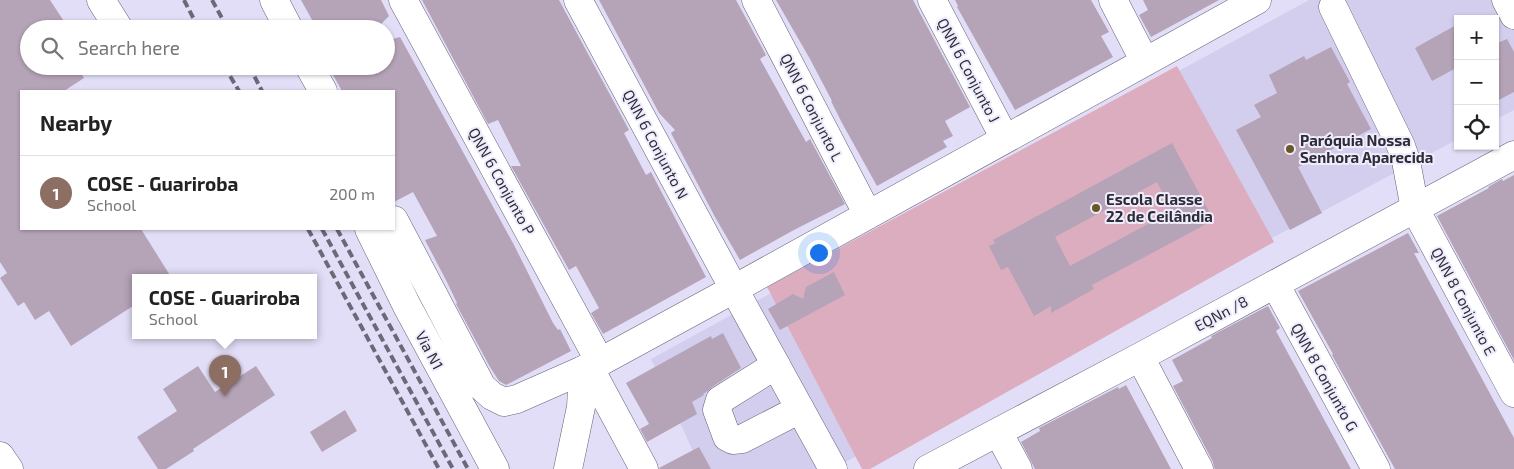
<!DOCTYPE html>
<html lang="en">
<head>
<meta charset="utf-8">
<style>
	:root { --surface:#fff; --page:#f6f6f6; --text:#222; --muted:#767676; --line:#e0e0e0; --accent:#6b5625 }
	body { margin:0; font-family:"Exo 2",sans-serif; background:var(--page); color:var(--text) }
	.controls { position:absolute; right:15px; top:15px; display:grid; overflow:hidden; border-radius:0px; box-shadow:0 1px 4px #0004 }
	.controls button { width:45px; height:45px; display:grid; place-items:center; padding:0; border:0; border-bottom:1px solid var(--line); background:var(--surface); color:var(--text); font:25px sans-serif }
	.you { position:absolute; left:818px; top:252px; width:18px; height:18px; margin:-12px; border:4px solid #fff; border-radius:50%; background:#1a73e8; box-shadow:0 0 0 8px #1a73e833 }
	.badge { display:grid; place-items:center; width:32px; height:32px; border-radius:50%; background:var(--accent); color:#fff; font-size:16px; font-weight:700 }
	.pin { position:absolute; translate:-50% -41px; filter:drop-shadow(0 1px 2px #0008) }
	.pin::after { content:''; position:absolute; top:26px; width:18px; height:15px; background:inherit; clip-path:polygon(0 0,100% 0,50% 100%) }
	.popup { position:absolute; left:132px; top:274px; width:185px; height:65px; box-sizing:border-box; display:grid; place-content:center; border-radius:0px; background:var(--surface); filter:drop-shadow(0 1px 4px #0005); font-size:16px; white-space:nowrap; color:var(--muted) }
	.popup b { font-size:19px; color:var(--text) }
	.popup::after { content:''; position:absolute; left:50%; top:100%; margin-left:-10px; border:10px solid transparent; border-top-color:var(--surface) }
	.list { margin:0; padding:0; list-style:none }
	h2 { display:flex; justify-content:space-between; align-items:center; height:65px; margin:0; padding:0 20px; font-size:21px }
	h2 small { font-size:16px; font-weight:400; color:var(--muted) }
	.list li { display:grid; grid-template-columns:32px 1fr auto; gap:15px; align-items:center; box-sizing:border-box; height:75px; padding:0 20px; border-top:1px solid var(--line) }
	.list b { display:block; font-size:19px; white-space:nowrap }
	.list p { margin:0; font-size:16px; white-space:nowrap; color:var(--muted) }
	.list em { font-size:16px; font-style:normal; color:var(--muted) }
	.icon { flex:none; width:28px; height:28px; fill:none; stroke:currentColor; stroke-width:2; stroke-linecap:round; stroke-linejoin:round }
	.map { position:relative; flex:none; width:1514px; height:469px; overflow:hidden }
	.search { position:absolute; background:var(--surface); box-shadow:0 1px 4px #0004; left:20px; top:20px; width:375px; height:55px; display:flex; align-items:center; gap:12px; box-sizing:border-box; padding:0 18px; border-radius:28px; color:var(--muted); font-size:19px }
	.panel { position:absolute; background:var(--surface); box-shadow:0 1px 4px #0004; left:20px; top:90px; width:375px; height:140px; border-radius:0px }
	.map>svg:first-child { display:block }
	.built { fill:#d3ceed }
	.green { fill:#dcadbf }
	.building { fill:#b5a3b7; fill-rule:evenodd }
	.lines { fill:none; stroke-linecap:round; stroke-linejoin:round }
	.minor-casing { stroke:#656177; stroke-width:29 }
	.major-casing { stroke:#656177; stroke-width:29 }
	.minor { stroke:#fff; stroke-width:28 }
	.major { stroke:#fff; stroke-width:28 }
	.rail { stroke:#6b6978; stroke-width:4; stroke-dasharray:8 4; stroke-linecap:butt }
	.poi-dot { fill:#6b5625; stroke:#efedfd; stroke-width:2 }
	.labels { text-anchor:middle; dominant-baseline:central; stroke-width:4; stroke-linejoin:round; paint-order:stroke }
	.street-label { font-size:15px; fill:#2e2d36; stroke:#efedfd }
	.poi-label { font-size:15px; font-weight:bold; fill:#2e2d36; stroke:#efedfd; text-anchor:start }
</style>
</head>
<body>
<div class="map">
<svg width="1514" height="469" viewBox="0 0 1514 469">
	<rect width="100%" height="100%" fill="#e2def8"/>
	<path class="built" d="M1309 0H1514V110L1495 120V19H1458V139L1329 208 832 469H701L651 359 833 259Z"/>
	<path class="green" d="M1177 66 1274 242 870 469H862L767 287Z"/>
	<path class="building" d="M0 0H50L69 29H29V66H77L84 78 64 91H21V229H141L171 277H136V304L71 346 49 311 35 320 24 302 18 306 0 278 7 273 0 262Z
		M301 0H381L389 16 376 29H317Z
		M422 0H559L629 130 624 133 646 175 651 172 706 277 603 334 591 313 599 308 576 266 569 270 511 166H521L498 120 488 124Z
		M599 0H736L766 55 760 59 806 142 810 139 845 204 792 231 740 260 715 217 671 133 675 130 659 113Z
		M776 0H913L970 107 945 121 953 136 943 141 947 147 877 186 842 123 831 101H832L810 59Z
		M955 0H1091L1109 32 1101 36 1113 57 1015 110 957 7 958 6Z
		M1143 0H1219L1151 37 1139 15 1148 10Z
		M1458 24V67L1432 81 1415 48Z
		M400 37 514 245 553 323 558 330 560 329 571 351 506 385 499 381 490 367 456 304 457 303 447 282 425 240 437 236 413 192 394 202V91H342L332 73 345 66H386V41Z
		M1507 39 1514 52V92L1495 102V44Z
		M1331 47 1350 82 1347 84 1371 129 1298 167 1322 213 1290 230 1236 130 1261 117 1254 105 1277 93 1269 75 1304 56 1306 60Z
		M1172 143 1213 219 1199 228 1092 285 1094 289 1051 313V306L1034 316 1008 267 1001 270 989 246 995 243 993 240ZM1157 182 1172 211 1070 266 1055 237Z
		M1514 175V360L1437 216 1489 188 1488 187 1502 179 1503 181Z
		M1408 233 1419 253H1414L1514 438V469H1395L1332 355 1333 354 1298 291Z
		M834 272 845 295 780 330 768 309 793 294 803 299 806 287Z
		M1268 306 1280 328 1276 331 1351 469H1215L1214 467 1213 462 1173 386 1183 381 1172 360 1212 338 1211 336Z
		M723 333 741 368 712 387 708 391 703 394 704 395 692 402 697 414 647 442 640 429 649 424 626 383 711 336 712 339Z
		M198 366 215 392 256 366 275 395 193 449 194 451 166 469H158L137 437 177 411 163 389Z
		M1126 385 1171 469H1035L1021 442 1040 431 1039 428 1118 387 1119 389Z
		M345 410 357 431 322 452 310 432Z
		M699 447 711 469H660L659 468Z"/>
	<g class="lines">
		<defs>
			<path id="minor" d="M101 0 119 29
				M274 0 289 29
				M403 0 600 362
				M578 0 734 289 1257 0
				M756 0 868 215
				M932 0 1005 139
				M1113 0 1145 62
				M1506 0 1514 15
				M1333 7 1401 146 1406 161 1415 209 1514 393
				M309 66 323 91
				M394 220 482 387 492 396 504 402 517 399 583 370
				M369 229 407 306 495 469
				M1275 284 1376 469
				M1140 357 1199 469
				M776 365 720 400 717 410 727 437 733 440 742 439 800 409
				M589 367 644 469
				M998 432 1018 469
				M928 469 1140 357 1514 155"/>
			<path id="major" d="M0 456 9 469
				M568 469 581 407 583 370 600 362 734 289 833 469"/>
		</defs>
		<use href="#minor" class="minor-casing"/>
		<use href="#major" class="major-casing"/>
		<use href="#minor" class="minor"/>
		<use href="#major" class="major"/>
		<path class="rail" d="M184 0 199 29
			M212 0 228 29
			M224 66 239 91
			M249 66 262 91
			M308 229 439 469
			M322 229 453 469
			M337 229 468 469"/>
	</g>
	<g class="poi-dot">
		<circle cx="1290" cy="149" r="5"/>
		<circle cx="1096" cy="208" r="5"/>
	</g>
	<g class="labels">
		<g class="street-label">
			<text transform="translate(969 70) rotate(62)">QNN 6 Conjunto J</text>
			<text transform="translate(812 107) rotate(63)">QNN 6 Conjunto L</text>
			<text transform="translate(656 144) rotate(62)">QNN 6 Conjunto N</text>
			<text transform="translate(502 181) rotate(61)">QNN 6 Conjunto P</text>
			<text transform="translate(1464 301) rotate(62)">QNN 8 Conjunto E</text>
			<text transform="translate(1221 313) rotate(-28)">EQNn /8</text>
			<text transform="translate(430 350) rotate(62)">Via N1</text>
			<text transform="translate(1325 377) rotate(61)">QNN 8 Conjunto G</text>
		</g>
		<g class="poi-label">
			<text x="1300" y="140">Paróquia Nossa<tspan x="1300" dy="17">Senhora Aparecida</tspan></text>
			<text x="1106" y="199">Escola Classe<tspan x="1106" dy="17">22 de Ceilândia</tspan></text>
		</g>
	</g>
</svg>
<div class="controls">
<button>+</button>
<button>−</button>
<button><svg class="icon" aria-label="locate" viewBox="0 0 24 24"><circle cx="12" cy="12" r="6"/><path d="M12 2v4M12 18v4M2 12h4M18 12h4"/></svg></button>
</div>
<div class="you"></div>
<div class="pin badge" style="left:225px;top:396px;background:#8d6e63">1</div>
<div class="popup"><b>COSE - Guariroba</b>School</div>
<div class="search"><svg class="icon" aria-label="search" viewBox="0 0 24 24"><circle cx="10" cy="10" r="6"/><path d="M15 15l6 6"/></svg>Search here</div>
<section class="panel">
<h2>Nearby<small></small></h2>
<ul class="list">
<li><span class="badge" style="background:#8d6e63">1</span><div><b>COSE - Guariroba</b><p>School</p></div><em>200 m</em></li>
</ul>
</section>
</div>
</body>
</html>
